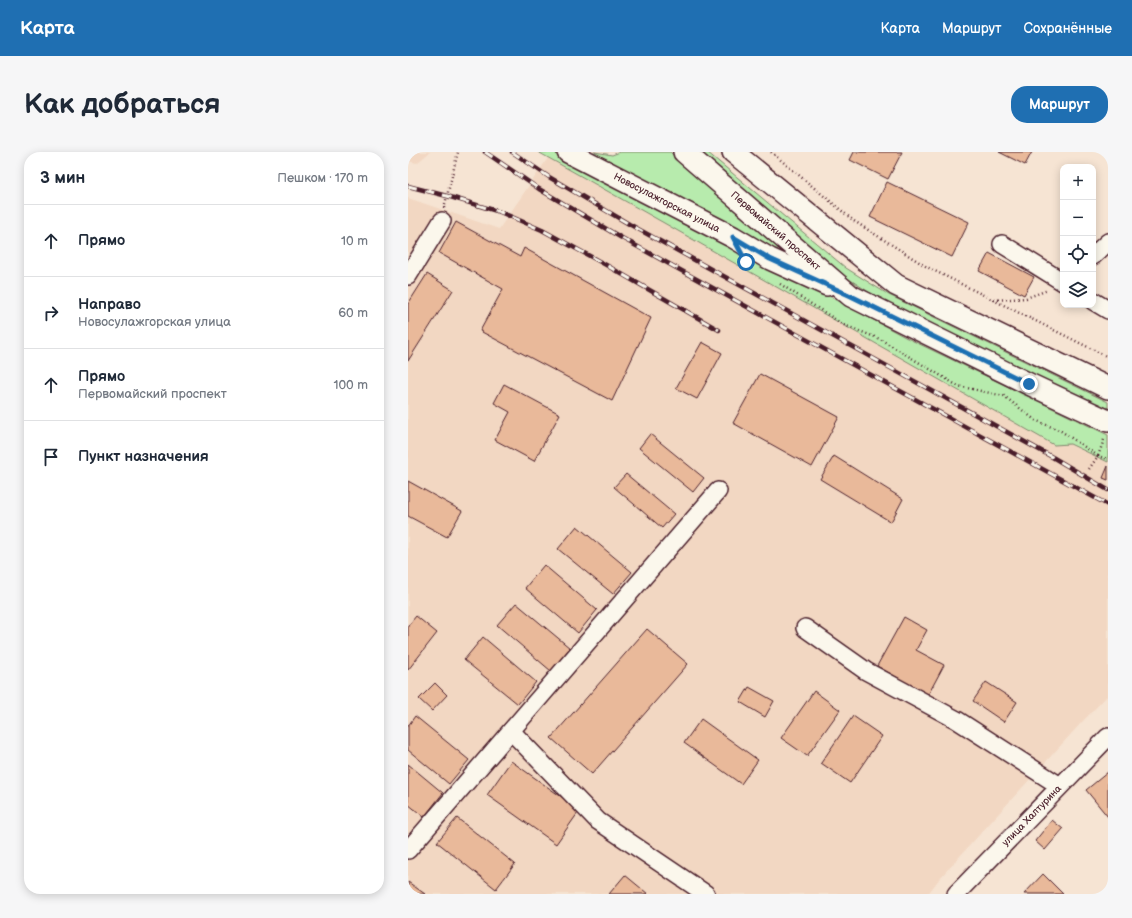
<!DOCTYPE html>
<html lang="ru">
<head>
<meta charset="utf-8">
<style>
	:root { --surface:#fff; --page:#f6f6f7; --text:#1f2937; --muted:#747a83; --line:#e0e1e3; --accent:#1f6fb2 }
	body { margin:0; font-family:"Balsamiq Sans",sans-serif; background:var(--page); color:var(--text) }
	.controls { position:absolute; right:12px; top:12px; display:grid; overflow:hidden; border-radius:8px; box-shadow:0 2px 10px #0003 }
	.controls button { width:36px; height:36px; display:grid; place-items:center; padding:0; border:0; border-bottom:1px solid var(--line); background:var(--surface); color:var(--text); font:20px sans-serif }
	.stop { position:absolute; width:12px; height:12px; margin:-9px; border:3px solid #1f6fb2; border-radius:50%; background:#fff }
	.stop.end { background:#1f6fb2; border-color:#fff; box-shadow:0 1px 4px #0008 }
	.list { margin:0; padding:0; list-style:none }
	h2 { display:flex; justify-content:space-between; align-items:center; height:52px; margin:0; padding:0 16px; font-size:17px }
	h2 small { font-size:13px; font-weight:400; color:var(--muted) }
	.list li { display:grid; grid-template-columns:26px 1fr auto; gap:12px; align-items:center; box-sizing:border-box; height:72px; padding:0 16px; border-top:1px solid var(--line) }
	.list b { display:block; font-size:15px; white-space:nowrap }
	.list p { margin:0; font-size:13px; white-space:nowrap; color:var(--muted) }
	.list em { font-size:13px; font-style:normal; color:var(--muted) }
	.icon { flex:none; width:22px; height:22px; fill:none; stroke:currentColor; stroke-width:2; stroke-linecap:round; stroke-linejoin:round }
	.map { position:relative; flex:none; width:700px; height:742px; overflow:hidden; border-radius:16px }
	header { display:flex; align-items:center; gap:24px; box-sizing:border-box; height:56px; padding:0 20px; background:var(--accent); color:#fff }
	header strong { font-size:19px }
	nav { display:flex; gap:22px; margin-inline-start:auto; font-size:14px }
	.intro { display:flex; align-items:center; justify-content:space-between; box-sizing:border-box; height:96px; padding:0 24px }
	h1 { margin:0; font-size:28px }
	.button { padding:10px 18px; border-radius:16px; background:var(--accent); color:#fff; font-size:14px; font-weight:700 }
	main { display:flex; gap:24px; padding:0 24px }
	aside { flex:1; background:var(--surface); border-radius:16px; box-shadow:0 2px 10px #0003 }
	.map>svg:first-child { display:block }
	.built { fill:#f2d7c2 }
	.green { fill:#b7ebad; stroke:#80856c }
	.building { fill:#e9b99a; stroke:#4a1f2b }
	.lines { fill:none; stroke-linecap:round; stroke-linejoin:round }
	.minor-casing { stroke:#4a1f2b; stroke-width:20 }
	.major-casing { stroke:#4a1f2b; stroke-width:24 }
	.path { stroke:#4a1f2b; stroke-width:2.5; stroke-dasharray:1 3; stroke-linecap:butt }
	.minor { stroke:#fbf7ec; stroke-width:17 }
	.major { stroke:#fbf7ec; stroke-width:21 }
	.rail-casing { stroke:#4a1f2b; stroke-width:4.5 }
	.rail { stroke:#fbf7ec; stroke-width:3; stroke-dasharray:9; stroke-linecap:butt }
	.route { stroke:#1f6fb2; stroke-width:5 }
	.labels { text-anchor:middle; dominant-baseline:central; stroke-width:3; stroke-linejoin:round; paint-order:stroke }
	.street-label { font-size:10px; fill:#4a1f2b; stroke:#fbf7ec }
</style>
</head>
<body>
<header>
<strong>Карта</strong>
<nav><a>Карта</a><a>Маршрут</a><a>Сохранённые</a></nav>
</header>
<div class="intro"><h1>Как добраться</h1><a class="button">Маршрут</a></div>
<main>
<aside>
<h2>3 мин<small>Пешком · 170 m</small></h2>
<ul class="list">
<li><svg class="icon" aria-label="ahead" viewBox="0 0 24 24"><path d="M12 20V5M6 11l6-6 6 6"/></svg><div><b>Прямо</b></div><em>10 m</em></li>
<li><svg class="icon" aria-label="right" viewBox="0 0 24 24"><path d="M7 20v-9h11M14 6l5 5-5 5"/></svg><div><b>Направо</b><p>Новосулажгорская улица</p></div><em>60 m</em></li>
<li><svg class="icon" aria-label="ahead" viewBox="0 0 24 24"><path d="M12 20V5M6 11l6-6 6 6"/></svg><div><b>Прямо</b><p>Первомайский проспект</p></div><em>100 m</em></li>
<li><svg class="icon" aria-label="arrive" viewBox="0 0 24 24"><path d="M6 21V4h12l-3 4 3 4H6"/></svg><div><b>Пункт назначения</b></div></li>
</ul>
</aside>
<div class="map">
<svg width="700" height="742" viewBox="0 0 700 742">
	<rect width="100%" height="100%" fill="#f6e4d3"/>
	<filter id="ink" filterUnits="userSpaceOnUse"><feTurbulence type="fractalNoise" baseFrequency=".025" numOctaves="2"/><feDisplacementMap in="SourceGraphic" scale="8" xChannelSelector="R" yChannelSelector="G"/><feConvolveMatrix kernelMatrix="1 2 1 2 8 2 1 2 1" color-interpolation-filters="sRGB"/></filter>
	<g filter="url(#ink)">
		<path class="built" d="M0 0H22L9 11 0 9Z
			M140 6 256 71 646 293 662 292 700 310V543L674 570 532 726 520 742H0V46L91 77Z"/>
		<path class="green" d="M130 0H150L401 133 497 185 700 283V310L662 292 646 293 256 71Z
			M172 0H187L204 3 212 0H262L371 96 363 102Z
			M287 0H299L438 116 481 143 700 250V260L476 150 435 123Z"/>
		<path class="building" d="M446 0H494L480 27 442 8Z
			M591 0H624L617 13Z
			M479 30 561 70 544 105 462 65Z
			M48 70 112 105 116 96 243 166 204 249 72 179 95 137 31 101Z
			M581 101 626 125 616 143 571 119Z
			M19 122 45 138 0 209V152Z
			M294 190 314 201 289 247 268 236Z
			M352 222 431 265 404 315 325 271Z
			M96 232 152 262 126 309 87 288 102 260 86 251Z
			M242 282 296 326 285 340 231 296Z
			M426 304 495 347 483 370 412 327Z
			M700 314V328L695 326Z
			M218 322 266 362 254 376 206 335Z
			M0 329 54 359 39 385 0 364Z
			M169 374 224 420 205 442 150 397Z
			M136 413 189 458 170 481 117 436Z
			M108 451 162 496 143 519 89 473Z
			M8 464 29 481 0 518V474Z
			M496 465 519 478 508 498 536 513 520 543 469 514Z
			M239 477 280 512 184 622 143 586Z
			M75 485 128 530 110 552 56 508Z
			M578 530 609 550 596 570 565 549Z
			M27 531 39 543 24 559 11 547Z
			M341 535 366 549 357 565 332 550Z
			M406 539 432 558 399 604 373 586Z
			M7 564 61 608 41 632 0 598V574Z
			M445 564 474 584 442 631 413 611Z
			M293 567 350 608 333 632 276 591Z
			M103 609 172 658 148 692 79 643Z
			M0 612 35 641 16 665 0 652Z
			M700 620V665L678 638Z
			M49 666 107 712 88 737 29 690Z
			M644 668 655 677 637 698 627 689Z
			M635 722 655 742H616Z
			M217 723 240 742H201Z
			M0 730 17 742H0Z"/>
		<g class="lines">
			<defs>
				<g id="minor">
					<path d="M594 92 655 130"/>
					<path d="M685 104 700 90"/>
					<path d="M0 124 34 69"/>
					<path d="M685 149 700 158"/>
					<path d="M397 476 458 519 549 568 652 634"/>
					<path d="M103 579 190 669 298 742"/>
					<path d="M0 698 310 339"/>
					<path id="s1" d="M548 742 700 585"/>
				</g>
				<g id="major">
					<path id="s2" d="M160 0 325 85 362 107 419 133"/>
					<path id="s3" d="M276 0 443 144 621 232 700 269"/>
					<path d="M325 0 488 133 700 236"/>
				</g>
			</defs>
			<use href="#minor" class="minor-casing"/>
			<use href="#major" class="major-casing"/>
			<path class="path" d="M363 0 446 69 519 115 700 205
				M36 56 50 0
				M372 132 436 173 472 187 550 234 596 244 627 268 653 279 690 304 700 307
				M586 148 618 146 640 138
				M681 317 690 304 697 285"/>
			<use href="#minor" class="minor"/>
			<use href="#major" class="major"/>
			<defs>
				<path id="rail" d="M77 0 131 37 212 85 700 353
					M104 0 141 25 221 72 646 306 700 338
					M0 34 39 44 92 60 134 78 198 113 311 178"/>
			</defs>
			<use href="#rail" class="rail-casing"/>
			<use href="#rail" class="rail"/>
		</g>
	</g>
	<g class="lines" filter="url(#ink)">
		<path class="route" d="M338 110 325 85 362 107 443 144 621 232"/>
	</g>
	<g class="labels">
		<g class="street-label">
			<text stroke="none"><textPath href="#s2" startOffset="111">Новосулажгорская улица</textPath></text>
			<text stroke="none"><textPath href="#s3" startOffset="121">Первомайский проспект</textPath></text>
			<text stroke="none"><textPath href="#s1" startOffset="109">улица Халтурина</textPath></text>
		</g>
	</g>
</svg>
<div class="controls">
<button>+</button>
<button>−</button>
<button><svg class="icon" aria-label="locate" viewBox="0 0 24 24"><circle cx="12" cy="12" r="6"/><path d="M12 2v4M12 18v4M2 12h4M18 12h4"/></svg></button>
<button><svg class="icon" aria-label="layers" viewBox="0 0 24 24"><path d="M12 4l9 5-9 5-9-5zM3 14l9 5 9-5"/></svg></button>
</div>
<div class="stop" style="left:338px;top:110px"></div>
<div class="stop end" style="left:621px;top:232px"></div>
</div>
</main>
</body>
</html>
